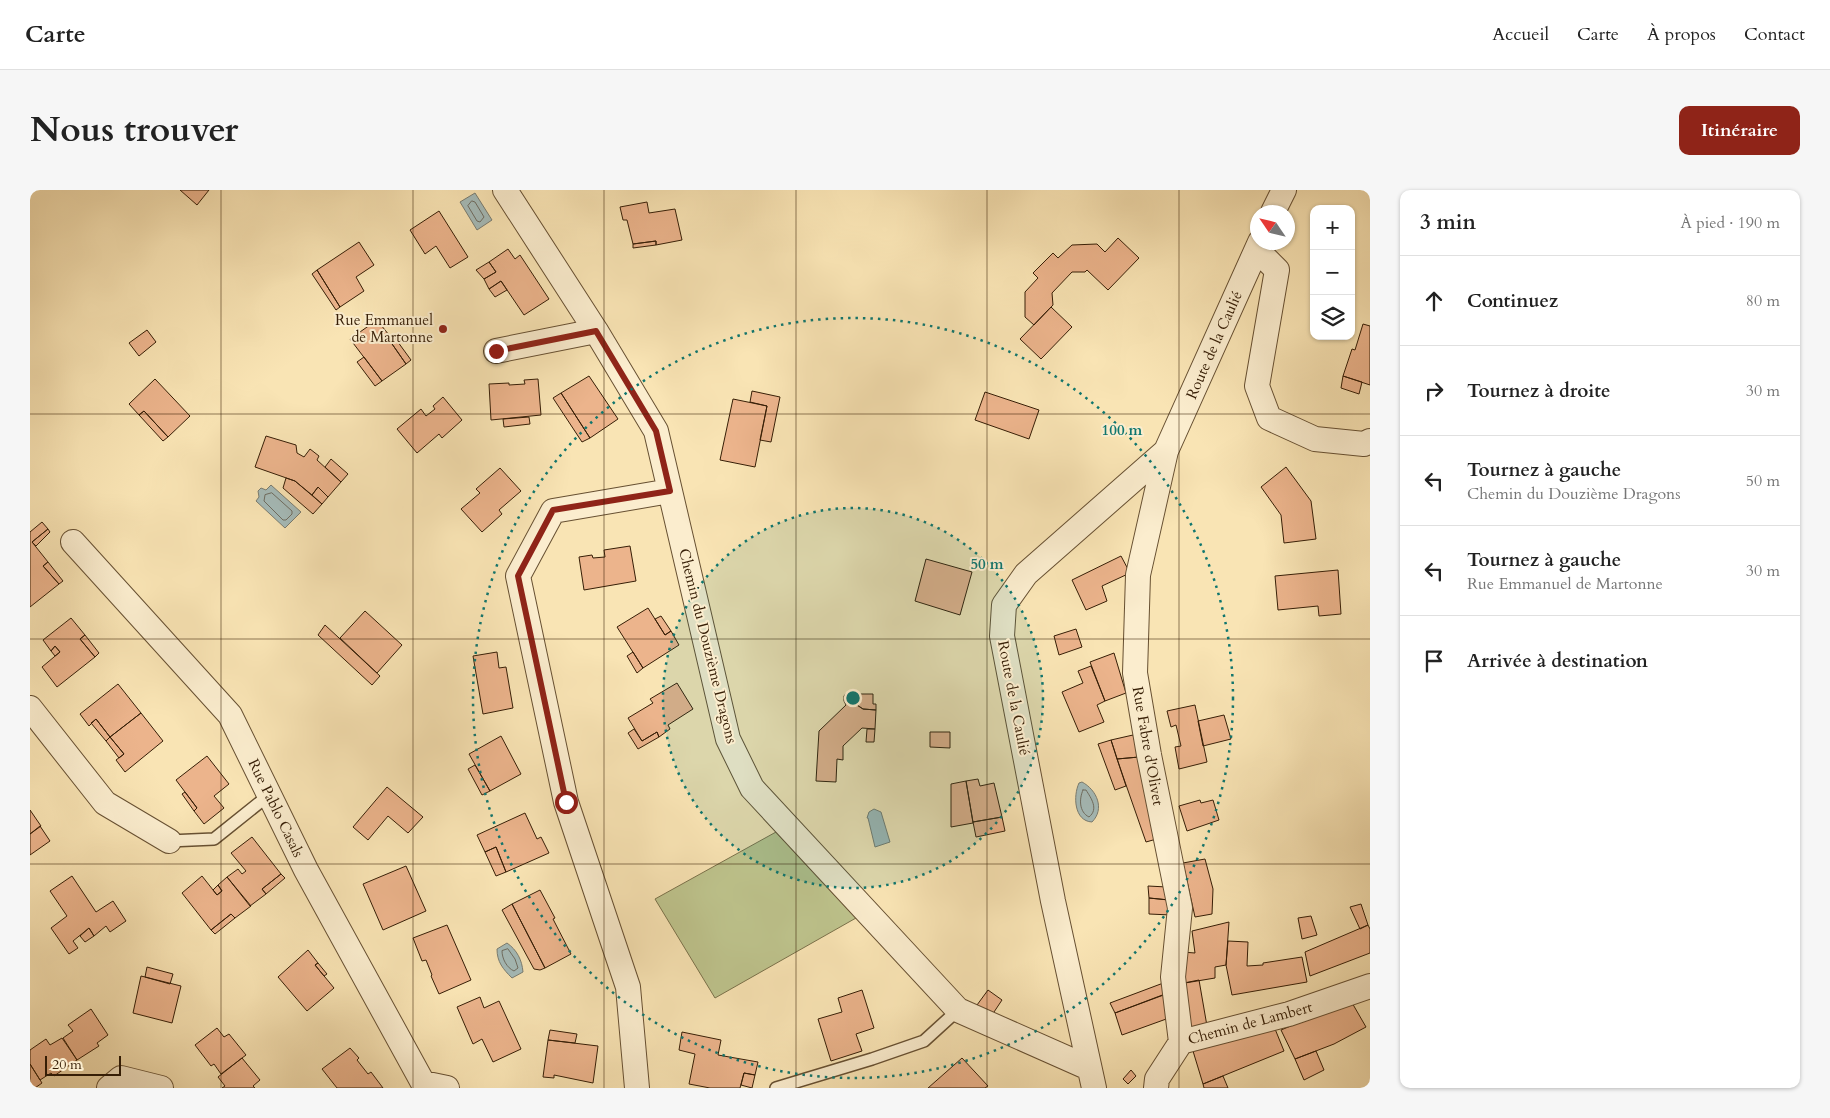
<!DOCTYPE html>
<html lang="fr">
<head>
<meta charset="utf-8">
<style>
	:root { --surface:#fff; --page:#f6f6f6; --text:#222; --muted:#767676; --line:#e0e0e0; --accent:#8f2418 }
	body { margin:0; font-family:Cardo,serif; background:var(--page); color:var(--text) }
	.controls { position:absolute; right:15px; top:15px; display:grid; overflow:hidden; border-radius:10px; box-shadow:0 1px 4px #0004 }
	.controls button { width:45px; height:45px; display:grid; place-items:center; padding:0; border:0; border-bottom:1px solid var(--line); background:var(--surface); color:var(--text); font:25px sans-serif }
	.compass { position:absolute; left:1220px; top:15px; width:45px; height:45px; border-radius:50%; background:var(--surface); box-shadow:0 1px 4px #0004; rotate:305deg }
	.scale { position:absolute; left:15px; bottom:12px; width:76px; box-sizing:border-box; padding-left:5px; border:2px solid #361e06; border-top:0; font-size:14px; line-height:18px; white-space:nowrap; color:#361e06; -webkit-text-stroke:4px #fbedce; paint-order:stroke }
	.stop { position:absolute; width:15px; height:15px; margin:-11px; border:4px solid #8f2418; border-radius:50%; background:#fff }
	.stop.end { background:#8f2418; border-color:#fff; box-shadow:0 1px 5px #0008 }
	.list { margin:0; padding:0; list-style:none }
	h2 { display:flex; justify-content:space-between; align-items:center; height:65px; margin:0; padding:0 20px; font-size:21px }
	h2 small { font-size:16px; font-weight:400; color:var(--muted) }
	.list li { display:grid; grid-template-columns:32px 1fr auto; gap:15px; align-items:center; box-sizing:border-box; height:90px; padding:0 20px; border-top:1px solid var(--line) }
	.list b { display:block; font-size:19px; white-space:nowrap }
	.list p { margin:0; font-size:16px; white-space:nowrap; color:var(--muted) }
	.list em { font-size:16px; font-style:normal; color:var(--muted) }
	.icon { flex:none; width:28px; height:28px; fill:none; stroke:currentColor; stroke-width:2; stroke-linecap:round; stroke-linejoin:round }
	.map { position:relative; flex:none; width:1340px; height:898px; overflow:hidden; border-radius:10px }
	header { display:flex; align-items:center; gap:30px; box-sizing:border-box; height:70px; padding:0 25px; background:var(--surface); border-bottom:1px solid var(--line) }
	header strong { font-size:24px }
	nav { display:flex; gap:28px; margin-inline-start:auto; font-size:18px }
	.intro { display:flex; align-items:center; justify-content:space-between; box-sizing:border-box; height:120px; padding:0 30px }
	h1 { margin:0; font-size:35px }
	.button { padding:12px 22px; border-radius:10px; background:var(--accent); color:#fff; font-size:18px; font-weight:700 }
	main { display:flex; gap:30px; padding:0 30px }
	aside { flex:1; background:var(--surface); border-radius:10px; box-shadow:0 1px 4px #0004 }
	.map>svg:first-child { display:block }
	.green { fill:#bec48d; stroke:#7a714a }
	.water { fill:#a5bbb9; stroke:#797c71 }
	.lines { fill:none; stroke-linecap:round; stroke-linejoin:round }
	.shore { stroke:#6e6c60; stroke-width:1 }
	.building { fill:#ecb48c; stroke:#361e06 }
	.service-casing { stroke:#675032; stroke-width:14 }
	.minor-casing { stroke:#675032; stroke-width:26 }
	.service { stroke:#fbedce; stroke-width:11 }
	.minor { stroke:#fbedce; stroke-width:24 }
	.route { stroke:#8f2418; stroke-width:6 }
	.grid { fill:none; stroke:#361e06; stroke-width:1; stroke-opacity:0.55 }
	.ring { fill:none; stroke:#0f766e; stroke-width:2.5; stroke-dasharray:2.5 5 }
	.poi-dot { fill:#8f2418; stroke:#fbedce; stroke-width:2 }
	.labels { text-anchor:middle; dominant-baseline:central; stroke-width:4; stroke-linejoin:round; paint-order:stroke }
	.poi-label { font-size:15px; fill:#361e06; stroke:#fbedce; text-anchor:end }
	.street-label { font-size:15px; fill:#361e06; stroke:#fbedce }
	.centre { fill:#0f766e; stroke:#fbedce; stroke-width:2.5 }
	.ring-label { font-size:15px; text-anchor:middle; font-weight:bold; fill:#0f766e; stroke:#fbedce; stroke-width:4; stroke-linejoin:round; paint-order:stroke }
</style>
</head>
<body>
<header>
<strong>Carte</strong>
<nav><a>Accueil</a><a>Carte</a><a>À propos</a><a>Contact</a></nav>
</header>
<div class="intro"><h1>Nous trouver</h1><a class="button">Itinéraire</a></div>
<main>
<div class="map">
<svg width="1340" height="898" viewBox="0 0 1340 898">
	<rect width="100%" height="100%" fill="#f9e4b4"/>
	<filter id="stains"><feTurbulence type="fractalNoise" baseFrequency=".004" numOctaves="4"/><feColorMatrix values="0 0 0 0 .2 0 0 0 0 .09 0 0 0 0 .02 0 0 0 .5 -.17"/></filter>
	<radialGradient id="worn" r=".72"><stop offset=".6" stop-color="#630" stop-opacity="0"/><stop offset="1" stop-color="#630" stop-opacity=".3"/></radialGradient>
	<path class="green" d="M746 642 826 728 685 808 625 709Z"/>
	<path class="water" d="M445 3 462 30 447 40 430 12Z
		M241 295 271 322 255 338 226 311 229 307 228 301 231 298 236 300Z
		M1052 592C1067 600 1075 619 1062 632 1044 631 1043 606 1049 593Z
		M844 619 851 622 860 652 845 657 838 628H837L839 622Z
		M477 753C487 760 492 770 493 782L482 788C473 779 467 772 467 759Z"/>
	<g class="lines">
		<path class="shore" d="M442 11 445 12 454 27 450 32 447 31 438 16Z
			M242 303 262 321V324L256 330H253L234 311 235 305Z
			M1053 600H1056C1061 608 1069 619 1059 627 1049 622 1049 609 1053 600Z
			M478 759 485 769 488 778 484 781C477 778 472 769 472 761Z"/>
	</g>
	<path class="building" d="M150 0H179L167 15Z
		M617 12 619 23 645 19 652 50 626 55V51L603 54 597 30H593L590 17Z
		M409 21 438 67 420 78 406 56 395 64 380 40Z
		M1088 48 1109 68 1078 100 1057 80 1055 82H1042L1022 103 1023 115 1004 135 995 127V102L1008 88 1003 83 1023 63 1028 68 1042 55 1067 54 1075 62Z
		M626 51V55L603 58V54Z
		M329 52 344 75 326 87 334 101 310 117 287 80Z
		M478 59 485 69 490 65 519 109 494 125 471 91 459 99 454 89 466 82 459 72Z
		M459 72 466 82 454 89 446 80Z
		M287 80 310 117 306 120 282 84Z
		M471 91 477 100 465 107 459 99Z
		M1021 117 1042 137 1011 169 990 149Z
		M347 130 363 150 360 151 376 174 352 191 320 149Z
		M1333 134 1340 136V195L1313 186 1322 159 1325 160Z
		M117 140 126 152 109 166 99 153Z
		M365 148 381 170 376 174 360 151Z
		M334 167 352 191 345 196 327 172Z
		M559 186 588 229 560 248 531 203Z
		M1313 186 1332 192 1329 204 1311 198Z
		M125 189 160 226 138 247 114 221 109 225 99 214Z
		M508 189 511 225 461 230 459 194 479 193V195L495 194 494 190Z
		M722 201 750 207 741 252 730 250 737 216 720 212Z
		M955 202 1009 220 999 249 945 230Z
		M531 203 560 248 552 252 523 208Z
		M413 207 432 230 412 248 409 244 387 263 367 239 391 219 396 226 405 219 403 216Z
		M703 209 737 216 725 277 690 270Z
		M114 221 138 247 133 251 109 225Z
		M499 227 500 234 474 237 473 229Z
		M236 246 266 255 267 263 274 267 280 259 289 266 287 270 311 292 298 307 288 297 282 305 265 291 225 277Z
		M301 269 318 284 311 292 295 277Z
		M1256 277 1281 311 1286 349 1254 353 1251 325 1231 297Z
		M470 278 491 301 469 320 472 324 452 342 431 319 450 303 446 299Z
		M256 288 265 291 292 314 283 324 253 298Z
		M288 297 298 307 292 314 282 305Z
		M12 332 18 339 2 352 18 372 13 376 29 394 0 417V342Z
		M18 339 20 342 6 356 2 352Z
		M600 356 606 391 554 400 549 367 562 365 563 368 575 367 574 360Z
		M1091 366 1100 383 1072 396 1077 411 1056 420 1042 390Z
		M896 369 942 382 930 425 885 411Z
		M18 372 33 391 29 394 13 376Z
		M1308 380 1311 424 1289 426 1288 416 1248 420 1245 386Z
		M618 418 635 445 641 441 649 455 613 478 587 437Z
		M335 421 372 455 347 483 310 448Z
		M631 426 641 441 635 445 625 429Z
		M41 428 55 445 50 449 65 467 27 497 12 477 30 462 25 456 21 461 13 450Z
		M295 435 350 486 342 495 288 445Z
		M1046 439 1052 457 1029 465 1024 446Z
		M55 445 69 463 65 467 50 449Z
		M25 456 30 462 25 466 21 461Z
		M467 462 469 478 476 477 483 518 453 524 443 466Z
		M603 462 613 478 607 483 597 466Z
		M1084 463 1096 503 1075 511 1060 472Z
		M1061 476 1075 511 1067 515 1074 532 1049 542 1032 502 1053 493 1048 481Z
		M647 493 663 519 638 535 640 539 629 547 627 542 612 551 598 528 623 513 620 509Z
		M88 494 111 523 80 547 66 529 59 536 50 524Z
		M822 501 827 503 829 505V511L827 515 833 519 846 520 845 539 832 538 813 556V570L807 569 806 592 786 591 789 541 816 515 814 511V506L817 502Z
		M828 504H843V514H846V520L833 519 827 515 830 510Z
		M1165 515 1177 572 1149 579 1145 557 1151 556 1146 535 1141 537 1137 521Z
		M111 523 133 551 95 582 86 570 94 564 80 547Z
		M1194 525 1201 549 1173 556 1168 531Z
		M66 529 80 547 76 551 61 533Z
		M604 539 612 551 627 542 629 547 608 559 598 543Z
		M837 539H845L844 552H836Z
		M900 542H920V558L900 557Z
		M1103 545 1109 567 1087 569 1081 550Z
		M471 546 491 584 460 601 439 564Z
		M80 547 94 564 89 568 76 551Z
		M1081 550 1096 596 1085 600 1068 554Z
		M177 566 199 594 184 606 194 618 174 634 164 621 167 618 146 590Z
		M1109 567 1130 648 1116 652 1087 569Z
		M445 575 460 601 452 605 438 579Z
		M948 589 950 596 964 593 972 627 943 632 936 591Z
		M936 591 943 633 921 637V594Z
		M357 597 393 627 378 643 358 626 338 650 323 637Z
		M155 602 167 618 164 621 152 604Z
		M1170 610 1171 613 1183 610 1189 630 1157 641 1149 616Z
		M0 620 11 636 0 644Z
		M495 623 507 649 511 647 519 663 476 682 466 657 455 662 447 645Z
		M972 627 975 641 946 647 943 632Z
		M10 636 20 651 0 665V644Z
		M222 647 251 684 232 699 236 704 220 716 197 687 208 679 212 684 216 681 201 663Z
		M466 657 476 682 466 686 455 662Z
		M1175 669 1183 699 1182 724 1165 727 1153 673Z
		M376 676 396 721 353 740 333 694Z
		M251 684 255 688 236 704 232 699Z
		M42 686 66 722 83 711 96 731 80 742 76 736 64 746 59 738 43 751 48 758 39 764 21 738 37 726 20 701Z
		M172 686 187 705 192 701 188 695 197 687 221 716 205 728 201 724 181 740 152 703Z
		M188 695 192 701 187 705 183 700Z
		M1118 696 1137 697 1139 710 1119 708Z
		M510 700 525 728 523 729 541 764 515 778 482 714Z
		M1119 708 1139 710 1141 725 1119 724Z
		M482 714 515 778 510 780 504 779 472 720Z
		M1331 714 1338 735 1330 739 1320 717Z
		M201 724 205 728 185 744 181 740Z
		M1281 726 1287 745 1272 749 1268 728Z
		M1199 732 1196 775 1185 777V788L1149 794 1152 762 1165 763 1162 741Z
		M417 735 441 790 409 804 401 786 402 785 396 770 392 771 383 748Z
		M1338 735 1340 739V763L1280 786 1275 762Z
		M59 738 64 746 55 752 50 746Z
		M1198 751 1218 752 1217 776 1233 775V773L1272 767 1277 792 1202 805 1196 775Z
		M278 760 288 773 285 775 304 798 277 821 248 787Z
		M288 773 297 784 294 786 285 775Z
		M117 777 143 784 140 794 115 787Z
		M111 786 151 796 142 833 103 823Z
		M1169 790 1177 836 1156 841 1149 794Z
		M1136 792 1135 804 1085 823 1080 813Z
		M832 800 844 838 826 844 832 861 801 871 788 829 812 822 808 808Z
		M958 800 972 810 962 825 947 815Z
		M1139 803V828L1092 845 1085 823Z
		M450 807 454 818 469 811 491 859 463 872 452 849 443 854 427 817Z
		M1321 811 1336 837 1304 854 1265 869 1251 840Z
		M61 819 78 845 67 853 69 856 47 870 33 848 43 841 38 835Z
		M1243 834 1254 861 1173 894 1163 861Z
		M187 838 194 847 199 844 216 865 191 884 184 874 181 876 165 855Z
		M520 840 547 844 545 853 518 850Z
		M652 842 691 850 688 865 728 872 725 885 714 883 710 898H680L659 894 665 864 649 860Z
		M32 848 47 870 24 886 21 883 10 890 0 874V860L16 849 20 855Z
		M518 850 568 856 563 893 524 885V888L513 887Z
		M320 858 329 868 327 870 338 884 341 882 353 898H307L292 879Z
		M1286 861 1294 880 1274 890 1265 869Z
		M212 868 230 890 223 896 225 898H192L195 896 188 887Z
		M932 868 958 896 955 898H898Z
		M0 874 12 893 5 898H0Z
		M1101 880 1106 886 1098 894 1093 889Z
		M714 883 725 885 722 898 711 895Z
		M1193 886 1198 898H1174L1173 894Z"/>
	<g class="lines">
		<defs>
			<path id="service" d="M139 651 184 649 239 605
				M746 898 842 869 894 851 928 820"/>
			<path id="minor" d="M475 0 566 141 626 241 698 549 722 598 928 820 1059 878
				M1243 22 1254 0
				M1227 60 1247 80 1227 196 1239 228 1285 249 1334 254 1340 251
				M466 161 566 141
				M1136 261 1108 385 1105 483 1119 565 1150 718 1143 787 1151 852
				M43 352 200 525 276 680 393 893 417 898
				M0 518 75 613 139 651
				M79 898 91 888 131 898
				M607 898 598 797 536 612 488 386 523 321 640 301
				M1064 898 1023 711 972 446 974 415 996 384 1136 261 1230 52
				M1126 898 1127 889 1151 852 1259 824 1340 796"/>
		</defs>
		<use href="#service" class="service-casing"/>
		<use href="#minor" class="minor-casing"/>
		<use href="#service" class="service"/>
		<use href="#minor" class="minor"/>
	</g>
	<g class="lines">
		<path class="route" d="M466 161 566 141 626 241 640 301 523 320 488 386 536 612"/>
	</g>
	<path class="grid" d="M191 0V898M383 0V898M574 0V898M766 0V898M957 0V898M1149 0V898M0 224H1340M0 449H1340M0 674H1340"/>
	<circle cx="823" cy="508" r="190" fill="#0f766e" fill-opacity=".12"/>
	<g class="ring">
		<circle cx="823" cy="508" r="190"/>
		<circle cx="823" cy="508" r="380"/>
	</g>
	<circle class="poi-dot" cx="413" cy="139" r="5"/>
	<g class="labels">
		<g class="poi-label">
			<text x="403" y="130">Rue Emmanuel<tspan x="403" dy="17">de Martonne</tspan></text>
		</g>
		<g class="street-label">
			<text transform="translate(1184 155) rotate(-66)">Route de la Caulié</text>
			<text transform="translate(678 456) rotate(76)">Chemin du Douzième Dragons</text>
			<text transform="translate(984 508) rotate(79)">Route de la Caulié</text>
			<text transform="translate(1118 556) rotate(80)">Rue Fabre d'Olivet</text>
			<text transform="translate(246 618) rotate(64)">Rue Pablo Casals</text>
			<text transform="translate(1220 833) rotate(-15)">Chemin de Lambert</text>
		</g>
	</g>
	<circle cx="823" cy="508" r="8" class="centre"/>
	<g class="ring-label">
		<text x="1092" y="245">100 m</text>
		<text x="957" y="379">50 m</text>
	</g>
	<rect width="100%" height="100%" filter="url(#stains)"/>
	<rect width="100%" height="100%" fill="url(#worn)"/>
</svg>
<div class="controls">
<button>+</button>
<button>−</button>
<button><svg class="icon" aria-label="layers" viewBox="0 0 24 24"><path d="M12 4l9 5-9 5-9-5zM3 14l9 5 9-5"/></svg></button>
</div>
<svg class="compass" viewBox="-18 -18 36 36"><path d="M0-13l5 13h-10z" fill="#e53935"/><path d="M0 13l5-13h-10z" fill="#767676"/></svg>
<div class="scale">20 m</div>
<div class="stop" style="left:536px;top:612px"></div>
<div class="stop end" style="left:466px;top:161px"></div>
</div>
<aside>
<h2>3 min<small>À pied · 190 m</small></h2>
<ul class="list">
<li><svg class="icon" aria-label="ahead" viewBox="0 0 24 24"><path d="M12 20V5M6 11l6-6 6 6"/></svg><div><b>Continuez</b></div><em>80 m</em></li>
<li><svg class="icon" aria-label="right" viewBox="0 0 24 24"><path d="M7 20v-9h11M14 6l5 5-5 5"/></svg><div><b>Tournez à droite</b></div><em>30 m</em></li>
<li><svg class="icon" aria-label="left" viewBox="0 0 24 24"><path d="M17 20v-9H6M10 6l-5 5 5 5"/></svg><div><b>Tournez à gauche</b><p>Chemin du Douzième Dragons</p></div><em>50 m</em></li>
<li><svg class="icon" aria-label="left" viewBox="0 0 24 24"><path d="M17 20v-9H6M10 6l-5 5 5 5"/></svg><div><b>Tournez à gauche</b><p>Rue Emmanuel de Martonne</p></div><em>30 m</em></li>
<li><svg class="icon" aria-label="arrive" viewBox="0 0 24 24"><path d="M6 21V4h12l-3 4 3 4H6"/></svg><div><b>Arrivée à destination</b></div></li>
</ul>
</aside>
</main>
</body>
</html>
